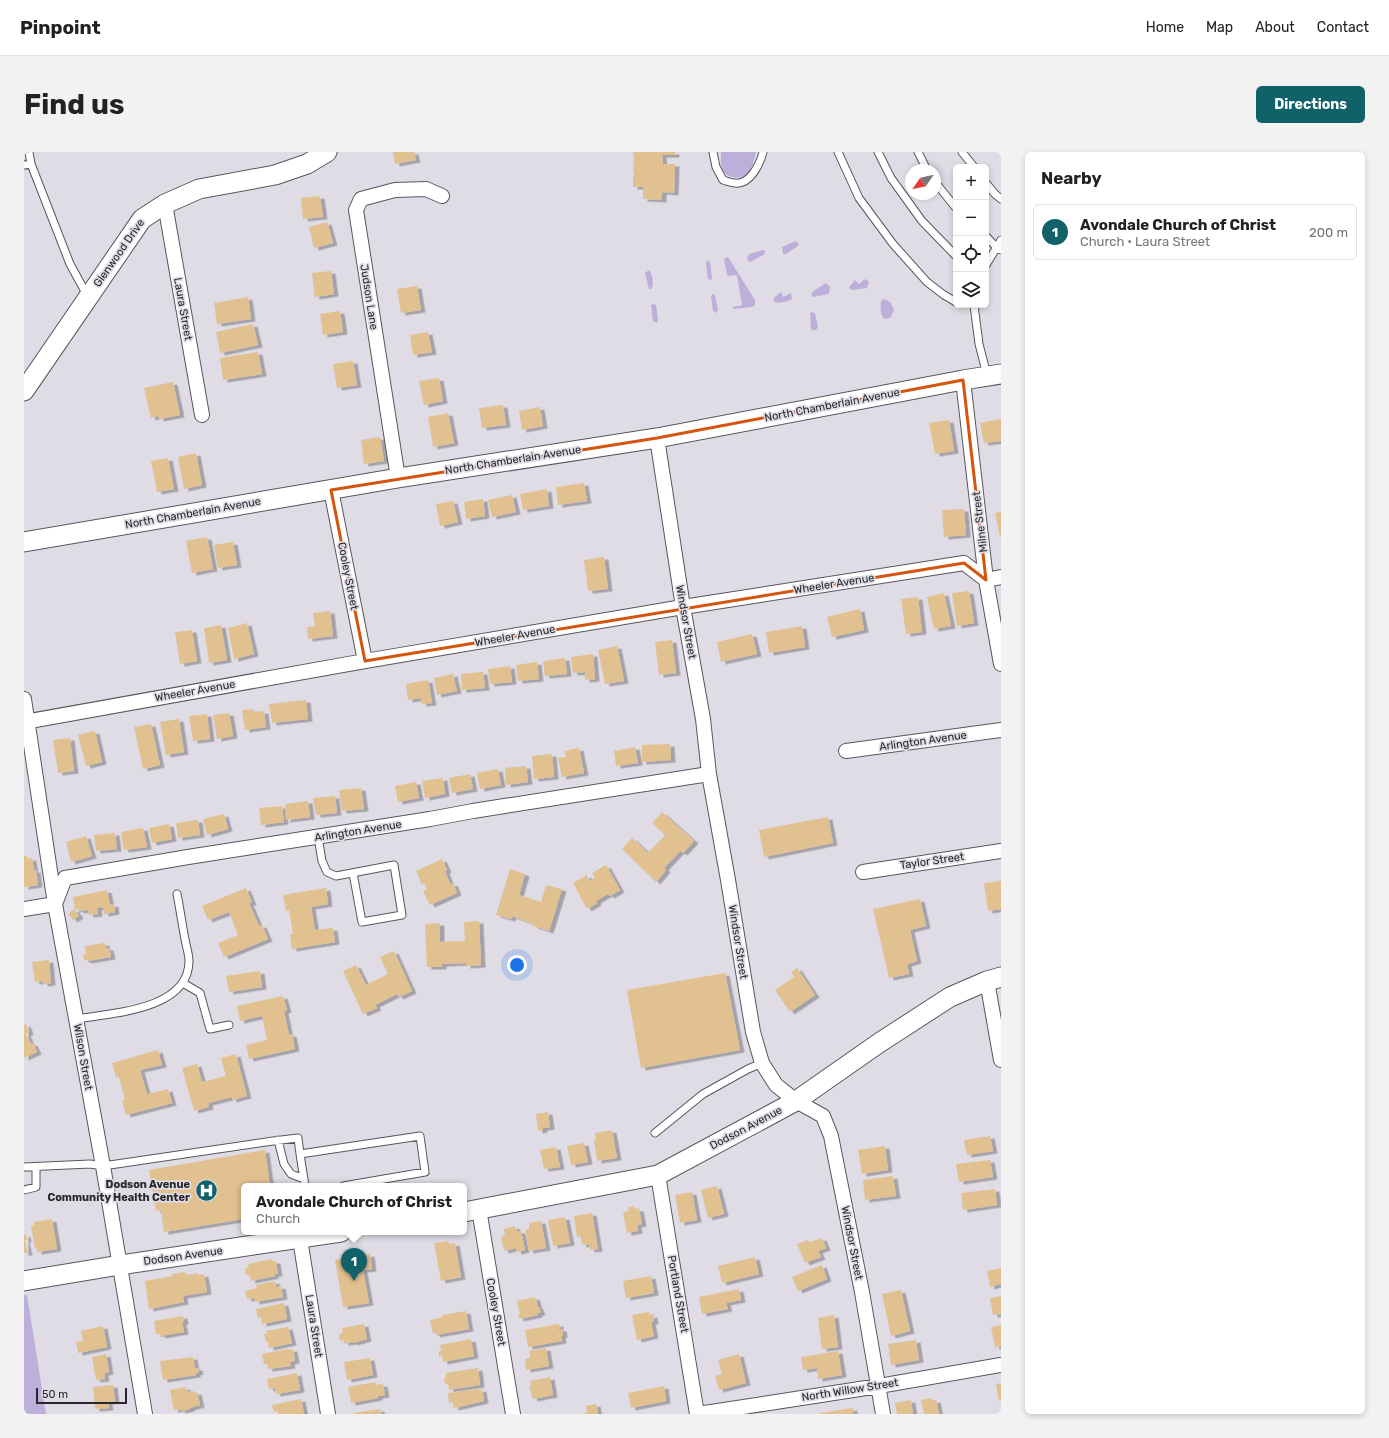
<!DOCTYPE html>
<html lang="en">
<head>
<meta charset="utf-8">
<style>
	:root { --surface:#fff; --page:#f2f2f2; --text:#222; --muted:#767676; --line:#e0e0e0; --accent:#106168 }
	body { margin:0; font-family:Rubik,sans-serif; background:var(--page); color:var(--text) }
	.controls { position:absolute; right:12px; top:12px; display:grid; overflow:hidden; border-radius:6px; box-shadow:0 2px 6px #0003 }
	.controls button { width:36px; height:36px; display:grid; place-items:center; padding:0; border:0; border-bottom:1px solid var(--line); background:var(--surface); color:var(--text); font:20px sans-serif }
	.compass { position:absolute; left:881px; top:12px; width:36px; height:36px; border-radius:50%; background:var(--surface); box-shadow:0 2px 6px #0003; rotate:236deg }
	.scale { position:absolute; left:12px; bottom:10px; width:91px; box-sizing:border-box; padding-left:4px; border:2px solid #272629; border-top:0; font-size:11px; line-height:14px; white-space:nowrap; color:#272629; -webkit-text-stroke:3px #dfdce5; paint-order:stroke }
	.you { position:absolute; left:493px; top:813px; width:14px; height:14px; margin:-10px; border:3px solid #fff; border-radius:50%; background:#1a73e8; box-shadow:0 0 0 6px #1a73e833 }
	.badge { display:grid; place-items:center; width:26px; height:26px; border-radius:50%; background:var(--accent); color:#fff; font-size:13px; font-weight:700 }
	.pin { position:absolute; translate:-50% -33px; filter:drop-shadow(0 1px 2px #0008) }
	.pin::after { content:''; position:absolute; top:21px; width:14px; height:12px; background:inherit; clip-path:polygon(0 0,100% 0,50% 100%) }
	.popup { position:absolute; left:217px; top:1031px; width:226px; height:52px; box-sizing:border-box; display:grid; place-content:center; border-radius:6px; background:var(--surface); filter:drop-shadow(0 1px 3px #0005); font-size:13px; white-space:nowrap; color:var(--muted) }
	.popup b { font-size:15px; color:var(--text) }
	.popup::after { content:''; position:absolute; left:50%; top:100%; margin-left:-8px; border:8px solid transparent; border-top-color:var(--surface) }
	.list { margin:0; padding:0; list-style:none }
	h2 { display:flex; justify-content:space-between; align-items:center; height:52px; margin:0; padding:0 16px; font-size:17px }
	h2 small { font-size:13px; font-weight:400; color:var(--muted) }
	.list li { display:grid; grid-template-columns:26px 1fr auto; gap:12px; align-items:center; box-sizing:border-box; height:56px; margin:0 8px 8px; padding:0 8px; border:1px solid var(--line); border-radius:6px }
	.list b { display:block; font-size:15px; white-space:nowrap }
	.list p { margin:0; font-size:13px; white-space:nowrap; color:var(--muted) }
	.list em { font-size:13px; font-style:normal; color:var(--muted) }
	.icon { flex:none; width:22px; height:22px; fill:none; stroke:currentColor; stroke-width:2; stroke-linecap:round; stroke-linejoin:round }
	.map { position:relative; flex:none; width:977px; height:1262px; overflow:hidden; border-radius:6px }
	header { display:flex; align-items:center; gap:24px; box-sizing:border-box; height:56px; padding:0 20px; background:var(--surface); border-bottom:1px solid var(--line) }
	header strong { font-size:19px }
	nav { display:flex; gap:22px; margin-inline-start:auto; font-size:14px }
	.intro { display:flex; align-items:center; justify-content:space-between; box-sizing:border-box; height:96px; padding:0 24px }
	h1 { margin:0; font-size:28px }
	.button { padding:10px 18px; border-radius:6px; background:var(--accent); color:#fff; font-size:14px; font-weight:700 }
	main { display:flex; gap:24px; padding:0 24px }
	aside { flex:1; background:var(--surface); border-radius:6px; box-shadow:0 2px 6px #0003 }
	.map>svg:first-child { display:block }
	.green { fill:#bcafd9 }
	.building { fill:#e2c191; filter:url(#shadow) }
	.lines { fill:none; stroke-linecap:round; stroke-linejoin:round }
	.lane-casing { stroke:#58565d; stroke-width:9 }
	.street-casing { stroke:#58565d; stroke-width:16 }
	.secondary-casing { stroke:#58565d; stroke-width:21 }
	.lane { stroke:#fff; stroke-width:7 }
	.street { stroke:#fff; stroke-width:14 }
	.secondary { stroke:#fff; stroke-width:19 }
	.marked { fill:none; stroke:#d5540f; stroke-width:3; stroke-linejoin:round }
	.labels { text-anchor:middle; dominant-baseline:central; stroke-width:3.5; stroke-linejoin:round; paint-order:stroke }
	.street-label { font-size:11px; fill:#272629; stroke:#dfdce5 }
	.poi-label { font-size:11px; font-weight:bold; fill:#272629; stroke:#dfdce5; text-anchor:end }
</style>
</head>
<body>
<header>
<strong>Pinpoint</strong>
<nav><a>Home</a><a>Map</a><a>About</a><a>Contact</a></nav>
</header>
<div class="intro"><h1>Find us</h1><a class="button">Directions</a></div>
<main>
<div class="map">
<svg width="977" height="1262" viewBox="0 0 977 1262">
	<defs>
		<filter id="shadow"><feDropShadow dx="4.5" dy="2.5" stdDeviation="0" flood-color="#0004"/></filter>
	</defs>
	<rect width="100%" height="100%" fill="#dfdce5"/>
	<path class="green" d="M697 0H732C730 7 729 16 724 21 717 28 702 27 698 16 696 11 697 5 697 0Z
		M772 89 775 92 774 94 762 102H759L758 95Z
		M739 98 741 99V102L726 110 724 109 723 106 725 102Z
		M704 105 731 148V153L728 155 709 157V155L718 153 713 123 704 124 703 123 700 107Z
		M684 108 686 110 688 126 687 128 684 127 682 111Z
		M625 118C628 122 630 131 628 137H625L621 121Z
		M841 127 845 130 843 136 828 138 826 137 825 135 831 128 835 132Z
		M802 131 806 135 805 142 789 145 787 142 791 138Z
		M757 140 759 145 767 141 768 147C764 150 755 151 750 150V146Z
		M689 142 691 143 694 158 692 161 689 159 687 144Z
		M861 147 867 151 870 158 866 166 860 167C857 163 855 153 858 148Z
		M630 152 632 153 634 168 633 171 629 169 627 153Z
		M786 160 791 161 794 175 792 178H788L787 176Z
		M0 1143H3L22 1262H0Z"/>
	<path class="building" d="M369 0H390L392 8 371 12Z
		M609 0H651V3H638L639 12H651L650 41 638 40V48L619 47V35H609V24H610V18H609L610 9Z
		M296 44 299 65 279 67 277 46Z
		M303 70 309 91 290 96 285 75Z
		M307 119 310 142 291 145 288 121Z
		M393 134 397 158 377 161 373 137Z
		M224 145 227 167 193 172 190 151Z
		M316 159 319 180 299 183 296 162Z
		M229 172 234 193 196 201 192 180Z
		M404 180 408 200 389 203 386 183Z
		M234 200 238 222 199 228 196 206Z
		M329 209 333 233 313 236 309 212Z
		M415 226 419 249 400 253 395 229Z
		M149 230 156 263 135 267V264L127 266 120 236Z
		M479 253 482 273 458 276 455 256Z
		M516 255 519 274 498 278 495 259Z
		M424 261 430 291 409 295 404 265Z
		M977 267V289L960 291 956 271Z
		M925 268 930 299 911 302 905 271Z
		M356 285 360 309 340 312 337 288Z
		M172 301 178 333 160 337 154 305Z
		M144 306 150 337 133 340 127 309Z
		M560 331 563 349 534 353 532 335Z
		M523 337 525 354 499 358 496 342Z
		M488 343 492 360 468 365 464 348Z
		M459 347 461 364 442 367 440 350Z
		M429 349 434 370 416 374 412 352Z
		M940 357 942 383 920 385 918 358Z
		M977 360V385H976L971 361Z
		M183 385 189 417 168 421 162 389Z
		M209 390 213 413 194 416 190 393Z
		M580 405 584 437 564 439 560 408Z
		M945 439 950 471 933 474 928 441Z
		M920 441 927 474 910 477 903 445Z
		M894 445 898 480 882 482 877 447Z
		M836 457 840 478 808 485 803 465Z
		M306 459 309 484 284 487 283 475 291 474 289 461Z
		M223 471 230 502 210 507 204 476Z
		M197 473 203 508 185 511 180 476Z
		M778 474 781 495 745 501 742 480Z
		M168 478 173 509 156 512 151 480Z
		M728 482 733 502 697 510 693 490Z
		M648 488 652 521 635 523 631 490Z
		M593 494 600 529 581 532 574 498Z
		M569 502 571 527 561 528V520L549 521 547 505Z
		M541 506 543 522 521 524 519 509Z
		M513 510 515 527 494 529 492 513Z
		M486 514 488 530 466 532 464 517Z
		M459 520 461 536 438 538 437 522Z
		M429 522 433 539 413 543 410 526Z
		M404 528 408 551 398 552 397 546 384 548 382 532Z
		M282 548 284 567 248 571 245 552Z
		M230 557V560L240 559 242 575 221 578 218 558Z
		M205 561 209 584 193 587 189 563Z
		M183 562 186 587 169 589 165 564Z
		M155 567 160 600 142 603 136 570Z
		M127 572 136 613 119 617 110 575Z
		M71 579 78 610 62 614 54 583Z
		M46 586 50 619 34 621 29 588Z
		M646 592 647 608 618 610V593Z
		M611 595 614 611 592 614 590 599Z
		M555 596 560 621 538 625 534 606 542 605 540 599Z
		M528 602 530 625 510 627 508 604Z
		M502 614 504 630 482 633 481 616Z
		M474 617 477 633 456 637 453 621Z
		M446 622 449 637 428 641 425 626Z
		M419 626 421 642 401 646 398 629Z
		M392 630 395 646 374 650 371 634Z
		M337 636 340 657 318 659 315 638Z
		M311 644 313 661 292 663 289 646Z
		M284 649 286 665 262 668 261 652Z
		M258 654 260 670 237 673 235 656Z
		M638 660 670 689 659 701 656 699 640 716 642 718 632 730 598 697 608 686 624 701 641 683 628 671Z
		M200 662 204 677 183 683 179 667Z
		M804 665 809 691 740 705 735 678Z
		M174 668 176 683 154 686 152 671Z
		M145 672 148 687 128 691 125 676Z
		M119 676 123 695 100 698 97 680Z
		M91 681 93 697 72 699 70 683Z
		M62 684 68 704 47 710 42 690Z
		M0 704H3L4 707 8 706 10 719 12 718 14 733 0 735Z
		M418 707 423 718 421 719 426 732 429 731 433 741 406 753 399 739 403 737 400 731 398 733 392 719Z
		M582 713 596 738 586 744 584 742 572 749 573 751 563 757 549 731 563 723 565 729 571 726 568 721Z
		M486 717 501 722 495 743 517 750 522 733 538 737 525 779 509 774 510 772 488 764 487 767 472 763Z
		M977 729V757L964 759 960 731Z
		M222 736 228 751H225L235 774 238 773 244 787 200 805 194 791 214 783 205 760 184 768 178 754Z
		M302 736 304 752 287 755 291 778 309 776 311 790 268 797 266 783 269 782 265 758 262 759 259 743Z
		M83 738 86 753 90 752 91 760 80 762 79 755 73 756 74 762 65 763 64 758 55 759V757L51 758 49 745Z
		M896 747 902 774 886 778 893 809 883 812 885 822 865 826 849 757Z
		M50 757 55 764 49 768 44 762Z
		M455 769 457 813 442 814V811L418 812V815H403L401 772 416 771V790L441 789 440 770Z
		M81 791 82 796H85L87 805 63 809V808H60L59 803 62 802 61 794Z
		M370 799 388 839 375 845 373 842 351 853 353 856 339 862 319 819 332 813 342 833 364 822 356 805Z
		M25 808 27 831 19 832V829L11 830 8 810Z
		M773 816 791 843 766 860 751 838 770 825 767 820Z
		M236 819 238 835 205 840 202 824Z
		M701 821 716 898 617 916 603 838Z
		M259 844 263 858 260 859 265 883 268 882 271 897 225 907 222 893 243 888 238 864 216 869 213 854Z
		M2 872 5 880 2 882 7 892 9 891 13 900 0 906V873Z
		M134 898 138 913 116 918 123 942 144 937 148 951 102 963 98 949 101 948 95 925H92L88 911Z
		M212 902 223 944 208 948V945L184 951 185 955 170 959 158 916 173 912 178 930 202 924 197 906Z
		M524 960 526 975 519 976V978L514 979 512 962Z
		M588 978 593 1006 573 1009 570 988 572 987 571 981Z
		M966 984 969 999 943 1003 940 988Z
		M560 991 564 1010 547 1013 543 994Z
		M861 994 864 1018 838 1022 834 998Z
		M532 995 536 1015 520 1017 516 998Z
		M241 998 246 1034H220V1067L140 1080 137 1058 132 1059 125 1018Z
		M966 1008 969 1025 935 1030 932 1012Z
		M869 1024 872 1044 841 1048 839 1028Z
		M693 1034 700 1062 684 1066 677 1038Z
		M971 1037 973 1053 939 1058 937 1041Z
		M668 1040 673 1068 656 1071 651 1043Z
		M610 1054 611 1057H615L618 1072 613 1073 614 1079 603 1081 599 1060 605 1059 604 1055Z
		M568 1061 574 1097 566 1098 565 1092 558 1093 557 1084 553 1085 550 1064Z
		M541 1065 546 1091 529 1094 524 1068Z
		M28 1067 33 1097 13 1100V1096L11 1097 7 1074 10 1073V1070Z
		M517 1069 522 1096 505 1099 501 1078 505 1077V1071Z
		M491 1074 493 1079H497L501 1098 493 1100 492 1096 480 1099 477 1085H479V1083L481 1082 480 1077Z
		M2 1082 3 1088H1L4 1101H0V1083Z
		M798 1086 802 1096 794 1099 797 1105 781 1111 773 1092 783 1088 786 1090Z
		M424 1089 425 1092 431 1091 437 1125 417 1129 410 1091Z
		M346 1102 348 1117 339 1118 345 1151 319 1155 311 1108Z
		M731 1105 735 1122 698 1131 694 1114Z
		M248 1107V1109H252L254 1122H250L251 1124 227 1129 226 1123H222L221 1116 225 1115 224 1112Z
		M798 1113 803 1127 774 1139 768 1125Z
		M977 1116V1132L966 1135 963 1119Z
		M161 1120 162 1123 174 1121V1123L180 1122 183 1140 159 1144 160 1150 125 1157 121 1129 149 1124 148 1122Z
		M627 1124 630 1141 602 1146 599 1129Z
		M251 1129 252 1135 257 1134 259 1145 231 1150 230 1146 223 1147 221 1139 233 1136 232 1133Z
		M715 1137 717 1148 702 1151 704 1157 678 1162 675 1145Z
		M877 1138 886 1179 867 1184 858 1142Z
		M977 1144V1162L969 1163 966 1146Z
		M511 1145 514 1155H515L517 1161H514V1163L495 1167 494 1163H496L493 1149Z
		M260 1151 263 1167 238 1172 237 1165 234 1166 232 1157Z
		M442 1159 445 1177 412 1183 411 1181H409L406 1168 419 1165 418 1163Z
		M625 1160V1164L629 1163 630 1170H627L630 1184 613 1188 608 1163Z
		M810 1163 814 1195 798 1197 794 1166Z
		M159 1164 160 1170H158L160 1180 137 1184 136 1182H132L130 1169Z
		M340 1172 343 1187 329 1191V1190L320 1191V1188L316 1189 315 1182 319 1181 318 1176Z
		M535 1172V1177H538L539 1183 537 1184 538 1189 504 1195 501 1178Z
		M977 1173V1194L971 1195 967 1175Z
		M79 1174 83 1195 54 1201 52 1190 59 1189 57 1179Z
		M264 1175 268 1191 245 1196 244 1190H242L240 1182H243L242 1179Z
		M447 1187 450 1204 419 1210 418 1204 415 1205V1199H417L416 1193Z
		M892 1188 895 1208 867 1213 864 1192Z
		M522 1196 525 1214 502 1218 501 1207 506 1206 505 1199Z
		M264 1197V1198L269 1197 271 1209 266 1210 267 1214 244 1217 243 1212H240L238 1202Z
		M814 1199 818 1223 794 1227 793 1216 779 1218 777 1205Z
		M82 1202 85 1220 80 1221 81 1227 72 1228 68 1205Z
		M715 1202 722 1231 695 1238 691 1224 698 1222 694 1208Z
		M169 1205 171 1216H174L175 1220 172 1221V1223L139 1228 136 1209Z
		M346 1206 349 1223 323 1228 320 1210Z
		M454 1216 456 1233 425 1238 424 1232H421L420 1226H422V1221Z
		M273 1221 276 1238 252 1242 251 1236 245 1237 243 1227Z
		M526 1225 529 1243 509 1247 505 1235H507L506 1229Z
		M351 1230 352 1233 359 1232 361 1243 354 1244V1246L327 1251 324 1235Z
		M977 1231V1249H975L972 1232Z
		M89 1233 91 1249 84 1250 85 1256 71 1257 69 1235Z
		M640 1234 642 1249 607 1256 604 1241Z
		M162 1235 163 1240 170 1239V1241L173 1240 176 1253 166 1256V1257L157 1259 156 1257 150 1258 146 1238Z
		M454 1237V1238L458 1237 460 1249 430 1256 429 1250 425 1251 424 1241Z
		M907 1246 908 1249 912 1248 915 1262H900L897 1248Z
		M277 1247 280 1262H254V1259L250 1260 248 1253Z
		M887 1248 889 1262H873L871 1251Z
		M572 1252 574 1262H558L563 1260 562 1254Z
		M829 1256V1262H796V1261Z
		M356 1257 357 1262H330V1261Z"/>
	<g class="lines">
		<defs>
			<path id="lane" d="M5 0 7 12
				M689 0 692 15 699 28C703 29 707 31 711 31 726 33 736 12 739 0
				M814 0 835 46 869 92 903 130 920 143 932 150
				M854 0 867 26 898 69 932 104
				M894 0 903 18
				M938 0 950 15
				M0 13 7 12 46 112 63 143
				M911 30 932 56
				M962 31 971 42 977 47
				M962 84 972 95 977 98
				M962 113 977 88
				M950 153 955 192 963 223
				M294 685 298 709 303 720 312 724 370 713 378 763 338 770 329 721
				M159 831 176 841 186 877 205 873
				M52 867C88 861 165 858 165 809 165 802 162 794 161 787 158 772 156 757 153 742
				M631 981 679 942 724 917 738 911
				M254 988 260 1012 267 1022 280 1027
				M0 1015 66 1012 79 1014 249 989 274 986 276 1002
				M281 1034 276 1002 396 984 401 1020 319 1034
				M0 1038 12 1035V1015"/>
			<path id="street" d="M141 52 178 263
				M939 228 962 428 977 512
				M633 286 659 455 679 567 685 622 704 728 729 880 738 911 752 933 772 949 799 964 807 984 838 1140 859 1262
				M374 326 332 58 337 47 371 38 402 37 418 44
				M307 338 341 509
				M0 547 31 752 79 1014 121 1262
				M0 570 341 509 659 455 940 411 962 428 977 425
				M822 599 977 578
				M839 720 977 699
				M0 757 31 752 41 726 164 705 406 667 449 659 685 622
				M963 829 977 908
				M634 1023 673 1262
				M455 1057 489 1262
				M276 1087 304 1262
				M674 1262 855 1234 977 1213"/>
			<path id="secondary" d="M0 239 118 67 141 52 175 37 251 23 283 12 303 0
				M0 390 374 326 633 286 939 228 977 222
				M440 1060 634 1023 772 949 855 891 926 845 963 829 977 825
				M0 1129 96 1113 317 1080"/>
		</defs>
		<use href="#lane" class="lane-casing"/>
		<use href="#street" class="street-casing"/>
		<use href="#secondary" class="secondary-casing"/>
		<use href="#lane" class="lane"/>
		<use href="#street" class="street"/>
		<use href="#secondary" class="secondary"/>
	</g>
	<path class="marked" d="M939 228 962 428 940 411 341 509 307 338 633 286Z"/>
	<defs>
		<symbol id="hospital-disc" viewBox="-11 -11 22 22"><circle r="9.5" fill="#106168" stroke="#dfdce5"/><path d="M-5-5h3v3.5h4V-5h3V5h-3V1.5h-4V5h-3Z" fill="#fff"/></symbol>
	</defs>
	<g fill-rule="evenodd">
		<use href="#hospital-disc" x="170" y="1026" width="25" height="25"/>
	</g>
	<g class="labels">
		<g class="street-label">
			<text transform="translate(95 101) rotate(-55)">Glenwood Drive</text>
			<text transform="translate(345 145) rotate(81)">Judson Lane</text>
			<text transform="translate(159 157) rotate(80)">Laura Street</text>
			<text transform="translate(808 253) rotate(-11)">North Chamberlain Avenue</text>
			<text transform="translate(489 308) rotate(-9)">North Chamberlain Avenue</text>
			<text transform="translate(169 361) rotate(-10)">North Chamberlain Avenue</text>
			<text transform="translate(956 370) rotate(-97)">Milne Street</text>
			<text transform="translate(324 424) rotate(79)">Cooley Street</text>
			<text transform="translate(810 432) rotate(-9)">Wheeler Avenue</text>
			<text transform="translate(662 470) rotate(80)">Windsor Street</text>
			<text transform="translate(491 484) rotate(-10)">Wheeler Avenue</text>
			<text transform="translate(171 539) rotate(-10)">Wheeler Avenue</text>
			<text transform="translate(899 589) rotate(-8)">Arlington Avenue</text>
			<text transform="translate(334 679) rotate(-9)">Arlington Avenue</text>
			<text transform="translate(908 709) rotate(-8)">Taylor Street</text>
			<text transform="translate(714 790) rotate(81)">Windsor Street</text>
			<text transform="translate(59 905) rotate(80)">Wilson Street</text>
			<text transform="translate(722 976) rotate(-28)">Dodson Avenue</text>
			<text transform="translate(828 1091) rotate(79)">Windsor Street</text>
			<text transform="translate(159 1104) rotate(-8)">Dodson Avenue</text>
			<text transform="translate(654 1142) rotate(80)">Portland Street</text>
			<text transform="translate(472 1160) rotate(80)">Cooley Street</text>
			<text transform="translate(290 1174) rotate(81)">Laura Street</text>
			<text transform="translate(826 1238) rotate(-9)">North Willow Street</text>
		</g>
		<g class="poi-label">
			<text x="166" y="1032">Dodson Avenue<tspan x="166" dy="13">Community Health Center</tspan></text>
		</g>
	</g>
</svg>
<div class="controls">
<button>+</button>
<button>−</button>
<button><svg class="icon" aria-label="locate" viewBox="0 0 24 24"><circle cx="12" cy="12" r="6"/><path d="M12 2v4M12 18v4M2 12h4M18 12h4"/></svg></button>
<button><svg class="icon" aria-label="layers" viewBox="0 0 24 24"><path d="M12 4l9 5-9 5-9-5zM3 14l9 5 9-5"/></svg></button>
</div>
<svg class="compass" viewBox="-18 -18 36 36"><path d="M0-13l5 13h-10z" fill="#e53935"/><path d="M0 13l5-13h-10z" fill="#767676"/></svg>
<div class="scale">50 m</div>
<div class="you"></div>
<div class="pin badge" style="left:330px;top:1129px">1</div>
<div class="popup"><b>Avondale Church of Christ</b>Church</div>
</div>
<aside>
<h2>Nearby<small></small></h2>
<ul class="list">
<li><span class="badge">1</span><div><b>Avondale Church of Christ</b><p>Church · Laura Street</p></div><em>200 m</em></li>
</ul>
</aside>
</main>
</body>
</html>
